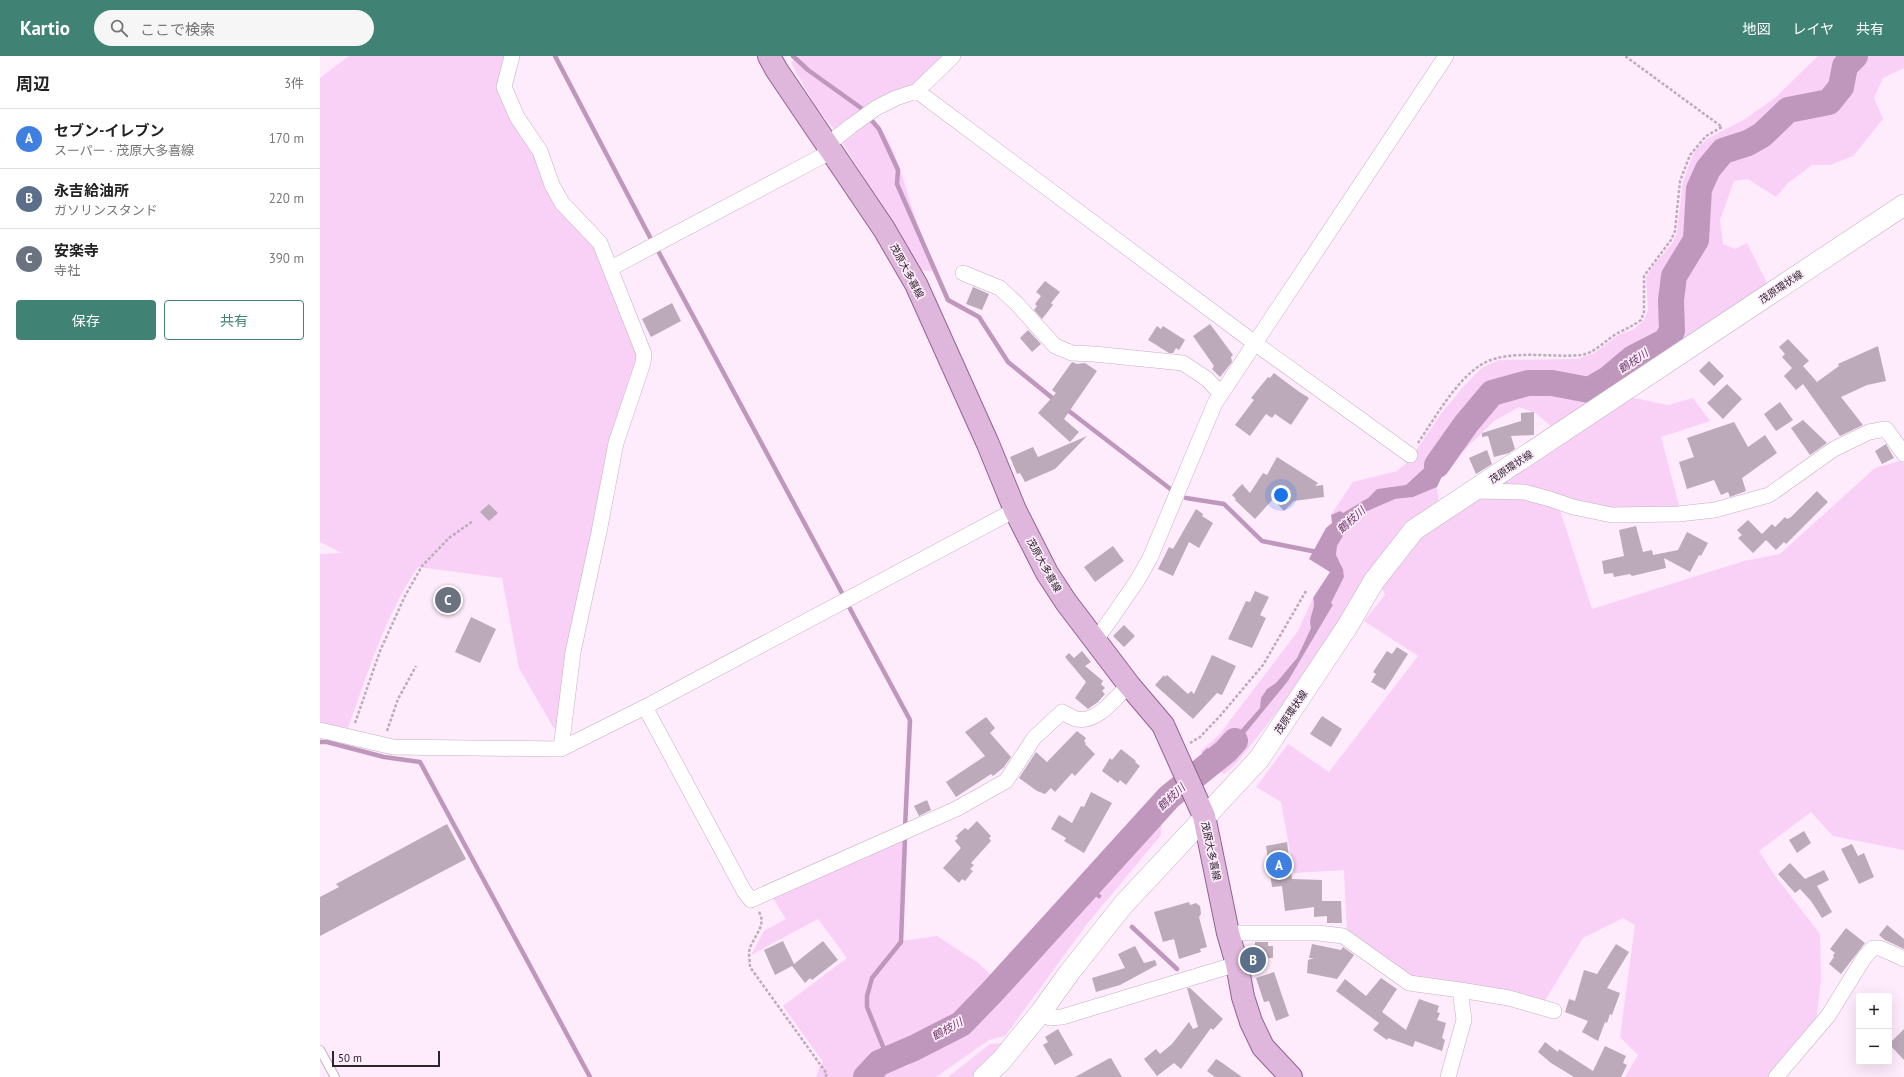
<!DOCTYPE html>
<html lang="ja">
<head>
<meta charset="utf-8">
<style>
	:root { --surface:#fff; --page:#f6f6f6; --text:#222; --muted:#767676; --line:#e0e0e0; --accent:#408375 }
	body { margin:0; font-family:"PT Sans","Noto Sans JP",sans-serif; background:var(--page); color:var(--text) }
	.controls { position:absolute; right:12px; bottom:12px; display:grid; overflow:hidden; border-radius:4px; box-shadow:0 4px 16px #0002 }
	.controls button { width:36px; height:36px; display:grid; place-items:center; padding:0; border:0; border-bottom:1px solid var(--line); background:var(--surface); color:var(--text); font:20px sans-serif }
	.scale { position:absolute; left:12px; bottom:10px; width:108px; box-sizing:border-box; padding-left:4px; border:2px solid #2c252b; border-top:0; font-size:11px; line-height:14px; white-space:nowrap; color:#2c252b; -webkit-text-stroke:3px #feebfc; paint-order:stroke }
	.you { position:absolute; left:961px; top:439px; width:14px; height:14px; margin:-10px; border:3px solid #fff; border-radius:50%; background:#1a73e8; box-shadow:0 0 0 6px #1a73e833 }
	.badge { display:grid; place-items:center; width:26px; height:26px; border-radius:50%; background:var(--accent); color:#fff; font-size:13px; font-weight:700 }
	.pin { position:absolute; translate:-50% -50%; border:2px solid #fff; box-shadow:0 1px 4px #0006 }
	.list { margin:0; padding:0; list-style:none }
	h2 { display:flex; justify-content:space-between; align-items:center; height:52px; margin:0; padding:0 16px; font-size:17px }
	h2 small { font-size:13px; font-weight:400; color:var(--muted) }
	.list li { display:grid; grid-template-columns:26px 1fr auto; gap:12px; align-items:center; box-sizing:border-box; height:60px; padding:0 16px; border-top:1px solid var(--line) }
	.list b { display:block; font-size:15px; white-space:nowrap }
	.list p { margin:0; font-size:13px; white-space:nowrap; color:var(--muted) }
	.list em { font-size:13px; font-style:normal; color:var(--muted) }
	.actions { display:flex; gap:8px; padding:12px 16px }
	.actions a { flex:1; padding:9px 0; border:1px solid var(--accent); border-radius:4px; text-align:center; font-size:14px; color:var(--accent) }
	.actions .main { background:var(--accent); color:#fff }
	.icon { flex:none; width:22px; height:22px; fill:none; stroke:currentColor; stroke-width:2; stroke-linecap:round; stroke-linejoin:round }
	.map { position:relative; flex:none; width:1584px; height:1021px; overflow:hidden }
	header { display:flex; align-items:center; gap:24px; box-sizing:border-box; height:56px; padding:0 20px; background:var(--accent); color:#fff }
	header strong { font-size:19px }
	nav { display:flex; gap:22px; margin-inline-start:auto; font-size:14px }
	.search { width:280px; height:36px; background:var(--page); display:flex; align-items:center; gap:10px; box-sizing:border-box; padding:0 14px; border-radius:22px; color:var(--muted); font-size:15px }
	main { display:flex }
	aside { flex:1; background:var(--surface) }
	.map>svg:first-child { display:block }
	.green { fill:#f9d0f6 }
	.water { fill:#bf96bc }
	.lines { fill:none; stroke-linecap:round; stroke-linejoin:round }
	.stream { stroke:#bf96bc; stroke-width:4.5 }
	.river { stroke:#bf96bc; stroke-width:26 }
	.building { fill:#bcaabb }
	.lane-casing { stroke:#c3b1c1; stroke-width:10 }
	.street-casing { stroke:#c3b1c1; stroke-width:16 }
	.secondary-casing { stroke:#c3b1c1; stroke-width:22 }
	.primary-casing { stroke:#92648f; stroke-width:24 }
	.path { stroke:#bcacba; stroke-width:2.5; stroke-dasharray:3 2; stroke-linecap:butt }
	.lane { stroke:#fff; stroke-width:8 }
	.street { stroke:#fff; stroke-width:15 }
	.secondary { stroke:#fff; stroke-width:21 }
	.primary { stroke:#dfb6dc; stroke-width:22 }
	.labels { text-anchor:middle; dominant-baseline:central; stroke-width:3.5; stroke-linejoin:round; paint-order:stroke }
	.street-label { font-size:10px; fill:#2c252b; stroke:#feebfc }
	.water-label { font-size:11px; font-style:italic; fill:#6f3c6d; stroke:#feebfc }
</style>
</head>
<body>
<header>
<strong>Kartio</strong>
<div class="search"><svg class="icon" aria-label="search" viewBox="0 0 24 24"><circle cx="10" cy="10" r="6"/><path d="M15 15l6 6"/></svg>ここで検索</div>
<nav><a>地図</a><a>レイヤ</a><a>共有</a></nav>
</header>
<main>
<aside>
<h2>周辺<small>3件</small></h2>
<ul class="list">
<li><span class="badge" style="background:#3f7fe0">A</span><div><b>セブン-イレブン</b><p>スーパー · 茂原大多喜線</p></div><em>170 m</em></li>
<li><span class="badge" style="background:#5c6f8a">B</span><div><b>永吉給油所</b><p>ガソリンスタンド</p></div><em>220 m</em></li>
<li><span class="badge" style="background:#6b7280">C</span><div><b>安楽寺</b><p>寺社</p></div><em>390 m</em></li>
</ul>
<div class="actions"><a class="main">保存</a><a>共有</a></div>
</aside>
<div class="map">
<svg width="1584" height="1021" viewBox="0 0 1584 1021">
	<rect width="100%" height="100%" fill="#feebfc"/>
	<path class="green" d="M29 0H188L195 64 279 193 321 301 238 673 233 671 199 612 182 522 98 511C65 559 48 617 28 672L0 667V498L22 497 0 486V22Z
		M479 0H629L600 29 570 40 532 60 515 74 496 51 471 7Z
		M1498 0H1584V12L1563 22 1554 42 1563 63 1533 100 1510 109H1492L1468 127 1456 141 1428 123 1414 125 1400 164 1403 188 1415 193 1427 187 1450 233 1236 375 1216 357 1199 351 1174 365 1126 412 1140 381 1135 378 1112 405 1086 429 1057 433 1048 442 1023 458 1020 455 1011 459 1033 426 1077 415 1089 405 1120 359 1144 330 1162 312 1179 304 1258 303 1274 297 1300 278 1313 274 1324 264 1328 254 1326 222 1331 213 1353 186 1357 177 1363 125 1374 96 1387 83 1425 63 1456 41Z
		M550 60C575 85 582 120 592 152 599 174 609 195 618 216L601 214 522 86Z
		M1304 340 1348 349 1373 342 1390 365 1341 381 1360 453H1289L1181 431 1176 425Z
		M1580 405 1584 407V794L1513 780 1491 756 1439 795 1455 820 1500 878 1501 924 1496 966 1450 1021H1305L1318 999 1300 981 1315 869 1303 862 1263 882 1224 946 1092 923 1027 878 1024 814 974 817 961 746 936 731 968 688 1009 716 1098 600 1044 565 1065 539 1060 527 1103 478 1159 443 1195 439 1239 451 1272 553 1424 505 1460 498 1555 412Z
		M1117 431 1119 450 916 708 904 718 896 713 968 625 1013 550 1011 547 1024 521 1023 513 1016 499 1017 490 1023 480 1043 457 1075 443 1093 441Z
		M993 542 995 547 989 567 991 572 977 602 956 627 947 633 941 642 940 652 910 686 901 694 891 696 887 692 882 697 881 695 899 679 978 575Z
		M840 755 842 758 841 779 767 868 685 980 669 984 616 1021H556L567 1016 588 1010 615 989 652 976 651 966 721 892V887L770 834 777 841 780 838 773 831Z
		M585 782 581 885 617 880 657 906 677 925 638 965 609 981 556 1006 535 1021H496L499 1012 503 1006 463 950 527 902 498 863 431 899 444 875 466 863 452 841Z
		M686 987 652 1021H628L670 988Z"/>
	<path class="water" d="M1135 378 1140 381 1117 431 1093 441 1075 443 1043 457 1023 480 1017 490 1016 499 1023 513 1024 521 1011 547 1013 549 968 625 896 713 886 706 882 697 887 692 891 696 901 694 910 686 940 652 941 642 947 633 956 627 977 602 991 572C987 562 997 552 993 542L1010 516 989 503 1006 472 1012 467 1011 459 1020 455 1023 457 1048 442 1057 433 1086 429 1112 405Z"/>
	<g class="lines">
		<path class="stream" d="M235 0 332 185
			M473 0 488 14 541 52 559 73 578 114 577 128 628 244 659 261 688 306 736 345
			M337 193 522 537
			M745 352 853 435
			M866 442 904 448 942 485 997 496
			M528 549 590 664 585 772
			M0 686H7L64 701 100 706 270 1021
			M767 830 779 840
			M812 871 857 913
			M568 1003 547 951V940L552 922 581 886 585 782"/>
		<path class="river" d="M1117 409 1146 368 1172 337 1208 327H1232L1269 334 1288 323 1313 302 1346 285 1352 275 1351 244 1354 220 1376 184 1379 133 1388 113 1403 95 1428 87 1442 79 1468 54 1509 46 1521 31 1525 10 1535 0
			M546 1021 559 1007 594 992 641 968 672 936 849 741 906 695 915 685"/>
	</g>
	<path class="building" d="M725 225 740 236 731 247 733 249 722 263 714 254 717 250 715 248 721 240 716 236Z
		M653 231 669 238 662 254 646 248Z
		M352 247 361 265 331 281 322 263Z
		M890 268 913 299 911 301 912 306 900 321 892 313 894 310 873 280Z
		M837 270 841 273 843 270 865 284 859 294 856 292 853 297H849L828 284Z
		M708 274 721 288 712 296 700 282Z
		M1468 283 1489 305 1483 310 1497 326 1519 310 1518 308 1558 290 1566 325 1547 329 1521 341 1543 369 1520 380 1483 328 1476 334 1464 320 1472 312 1462 301 1465 298 1459 291Z
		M1389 305 1404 320 1394 330 1379 315Z
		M752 306 757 308 765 307 777 315 744 363 759 376 750 386 718 357 736 337 732 334Z
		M954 317 978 335 989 342 971 369 955 358 952 362 946 358 930 380 915 369 934 344 931 342 948 321 950 322Z
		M1407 328 1422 343 1403 363 1387 347Z
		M1460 346 1473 364 1456 375 1444 358Z
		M1214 356V379L1191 380 1195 393 1189 397 1174 401 1168 380 1162 381V377L1201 365V357Z
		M1483 364 1507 387 1490 399 1471 372Z
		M1414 366 1428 391 1445 379 1457 397 1422 422 1426 435 1410 441 1408 436 1401 439 1394 424 1367 433 1359 406 1374 401 1367 382Z
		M767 380 735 413 705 426 700 417 697 418 690 401 713 391 718 401Z
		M1566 388 1574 402 1562 408 1555 395Z
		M1167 394 1172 408 1156 418 1149 402Z
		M957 401 998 427 995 430 1003 429 1004 441 974 445 964 455 953 443 935 463 915 444 916 443 912 439 922 428 930 437 943 417 947 419Z
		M1497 435 1508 446 1466 488 1464 486 1456 494 1446 484 1433 497 1418 482 1422 479 1417 474 1428 464 1442 478 1452 468 1455 471 1465 461 1467 463 1471 461Z
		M169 448 178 457 169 465 160 456Z
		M876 453 883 458 882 460 893 467 879 492 869 486 853 520 838 513 849 491 853 493Z
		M1316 470 1323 496 1332 494 1333 499 1358 494 1367 476 1388 487 1381 500 1379 499 1370 516 1344 502 1346 512 1312 520 1310 518 1294 521 1293 517 1284 518 1282 505 1304 500 1299 474Z
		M793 490 804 505 775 526 764 511Z
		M935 535 949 541 940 559 946 562 932 592 908 583 926 545 930 546Z
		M151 561 176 573 160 607 135 596Z
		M804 569 815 580 804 591 793 580Z
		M1077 591 1088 598 1065 634 1051 626 1056 618 1053 616 1067 595 1072 598Z
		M762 595 771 606 765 610 783 625 781 628 785 632 782 635 785 638 778 646 768 653 755 642 766 626 745 601 749 597 754 602Z
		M892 599 916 610 902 639 897 637 873 663 835 629 844 619 845 621 847 619 868 638 871 635 874 638Z
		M1002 660 1022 673 1011 691 990 678Z
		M666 661 675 672 670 677 691 701 684 711 673 720 671 718 636 741 626 726 665 700 645 676Z
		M757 675 766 682 764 685 766 687 765 688 775 698 755 720 752 717 735 736 731 732 725 738 717 735 699 722 716 696 727 706Z
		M801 693 816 705 815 706 820 710 806 729 800 724 798 727 782 715 790 702 792 704Z
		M771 736 792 747 764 797 744 785 746 782 731 773 739 759 752 767 761 750 764 751Z
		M607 744 611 754 599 760 594 750Z
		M657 765 671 780 669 782 671 785 651 807 654 809 650 813 653 815 645 825 642 823 639 827 623 812 641 792 635 785 638 782 636 780 645 772 648 774Z
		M127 768 146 803 0 880V841L19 831 16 828Z
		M1484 775 1491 787 1477 797 1469 784Z
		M967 786 972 823 1002 824V845H1021L1022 867H1007V860L994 861V851L965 855 962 830 952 831 946 790Z
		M1532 788 1538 800 1544 797 1554 821 1539 828 1521 793Z
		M1470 807 1485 823 1504 814 1509 824 1497 830 1512 856 1502 862 1491 845 1480 833 1475 837 1458 818Z
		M869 846 870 849 876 847 880 850 881 858 879 861 887 891 880 893 881 896 859 903 854 883 843 886 834 856Z
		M1567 869 1584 883V893L1565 884 1559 879Z
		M1526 872 1545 887 1521 918 1509 908 1514 901 1513 899 1515 897 1510 893Z
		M463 885 474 908 503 885 518 904 492 924 490 922 485 927 472 910 455 919 444 894Z
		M935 886H948V890H953V902H935Z
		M992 888 1021 894 1023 891 1034 899 1017 923 987 917 988 904 994 902H989Z
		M1296 888 1309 896 1287 932 1300 937 1292 959 1290 958 1287 967 1285 966 1278 985 1262 976 1268 965 1245 956 1249 943 1255 945 1264 914 1277 918Z
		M815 890 824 907 835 904 837 909 800 929 776 936 772 922 805 912 798 898Z
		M954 916 969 960 956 965 949 945 944 946 936 922Z
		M1061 922 1077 933 1062 956 1086 974 1099 943 1119 950 1117 956 1120 957 1117 964 1126 967 1122 982 1125 984 1122 995 1095 985 1093 991 1068 982 1067 984 1053 974 1059 967 1016 935 1025 923 1046 940Z
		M867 932H870L903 963 893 974 891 972 861 1013 854 1007 837 1020 824 1003 836 993 840 998 852 988 869 966 873 973 878 971Z
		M738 973 753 999 735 1009 723 989 728 986 725 981Z
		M1584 973V1004L1569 988Z
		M1225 986 1238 996 1239 993 1273 1015 1285 990 1306 1000 1303 1007 1307 1009 1301 1021H1254L1231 1007 1218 996Z
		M791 1002 802 1021H755L788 1003Z
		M896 1003 901 1006 922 1021H895L887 1015Z"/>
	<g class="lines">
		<defs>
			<path id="lane" d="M0 994 15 1021"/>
			<path id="street" d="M192 0 184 31 197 61 220 95 232 129 242 147 280 187 324 298 323 307 296 387 279 476 253 596 241 693
				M597 35 936 288 1090 399
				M507 89 531 70 556 52 576 42 597 35 633 0
				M291 212 512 95
				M643 217 680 232 697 248 735 290 752 297 774 298 863 307 887 323 901 338
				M1155 435 1204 436 1230 443 1253 451 1292 459 1358 458 1395 454 1449 439 1514 393 1549 376 1566 373 1584 398
				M774 583 781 577 817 525 830 502 895 347 1126 0
				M325 651 424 835 431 844 636 753 686 725 714 682 742 656C746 658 751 661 756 663 777 668 796 641 809 629
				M0 674 73 691 241 693 325 651 695 454
				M908 877H998L1023 880 1089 927 1140 934 1189 942 1234 955
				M721 956 730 962 742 961 917 908
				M1128 1021 1144 964 1140 934
				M1456 1021 1508 960 1544 902 1553 892H1560L1584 903"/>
			<path id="secondary" d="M664 1021 681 1005 721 956 749 917 803 849 939 703 1027 571 1054 525 1094 474 1584 149"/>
			<path id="primary" d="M449 0 456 13 564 173 596 228 668 388 695 454 727 517 746 546 809 629 843 669 884 760 908 877 917 908 923 941 931 966 943 991 971 1021"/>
		</defs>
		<use href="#lane" class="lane-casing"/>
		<use href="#street" class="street-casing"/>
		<use href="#secondary" class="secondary-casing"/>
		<use href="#primary" class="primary-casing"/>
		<path class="path" d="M1098 387C1115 362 1137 322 1164 307 1191 293 1231 302 1261 299 1276 297 1287 282 1300 276 1308 272 1314 269 1321 264L1324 256V220L1351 184 1355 175 1360 125 1370 99 1386 80 1402 71 1305 0
			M35 667 60 595 85 540 102 510 129 482 153 465
			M67 675 78 643 96 610
			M870 687 880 681 900 660 943 609 986 535
			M439 856C447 869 434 880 430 892 428 897 430 905 430 911L507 1018 505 1021"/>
		<use href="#lane" class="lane"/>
		<use href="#street" class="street"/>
		<use href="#secondary" class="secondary"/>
		<use href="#primary" class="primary"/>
	</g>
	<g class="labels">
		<g class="street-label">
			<text transform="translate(587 215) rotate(62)">茂原大多喜線</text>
			<text transform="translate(1461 231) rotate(-34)">茂原環状線</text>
			<text transform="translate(1191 411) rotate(-34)">茂原環状線</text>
			<text transform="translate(724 509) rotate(61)">茂原大多喜線</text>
			<text transform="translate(971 656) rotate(-56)">茂原環状線</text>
			<text transform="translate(891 795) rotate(78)">茂原大多喜線</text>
		</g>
		<g class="water-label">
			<text transform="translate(1313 305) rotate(-34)">鶴枝川</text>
			<text transform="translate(1031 464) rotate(-42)">鶴枝川</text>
			<text transform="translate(851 741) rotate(-43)">鶴枝川</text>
			<text transform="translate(627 973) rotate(-29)">鶴枝川</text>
		</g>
	</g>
</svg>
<div class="controls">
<button>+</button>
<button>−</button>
</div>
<div class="scale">50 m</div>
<div class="you"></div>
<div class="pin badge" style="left:959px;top:809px;background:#3f7fe0">A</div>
<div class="pin badge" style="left:933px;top:904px;background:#5c6f8a">B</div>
<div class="pin badge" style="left:128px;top:544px;background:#6b7280">C</div>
</div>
</main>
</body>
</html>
